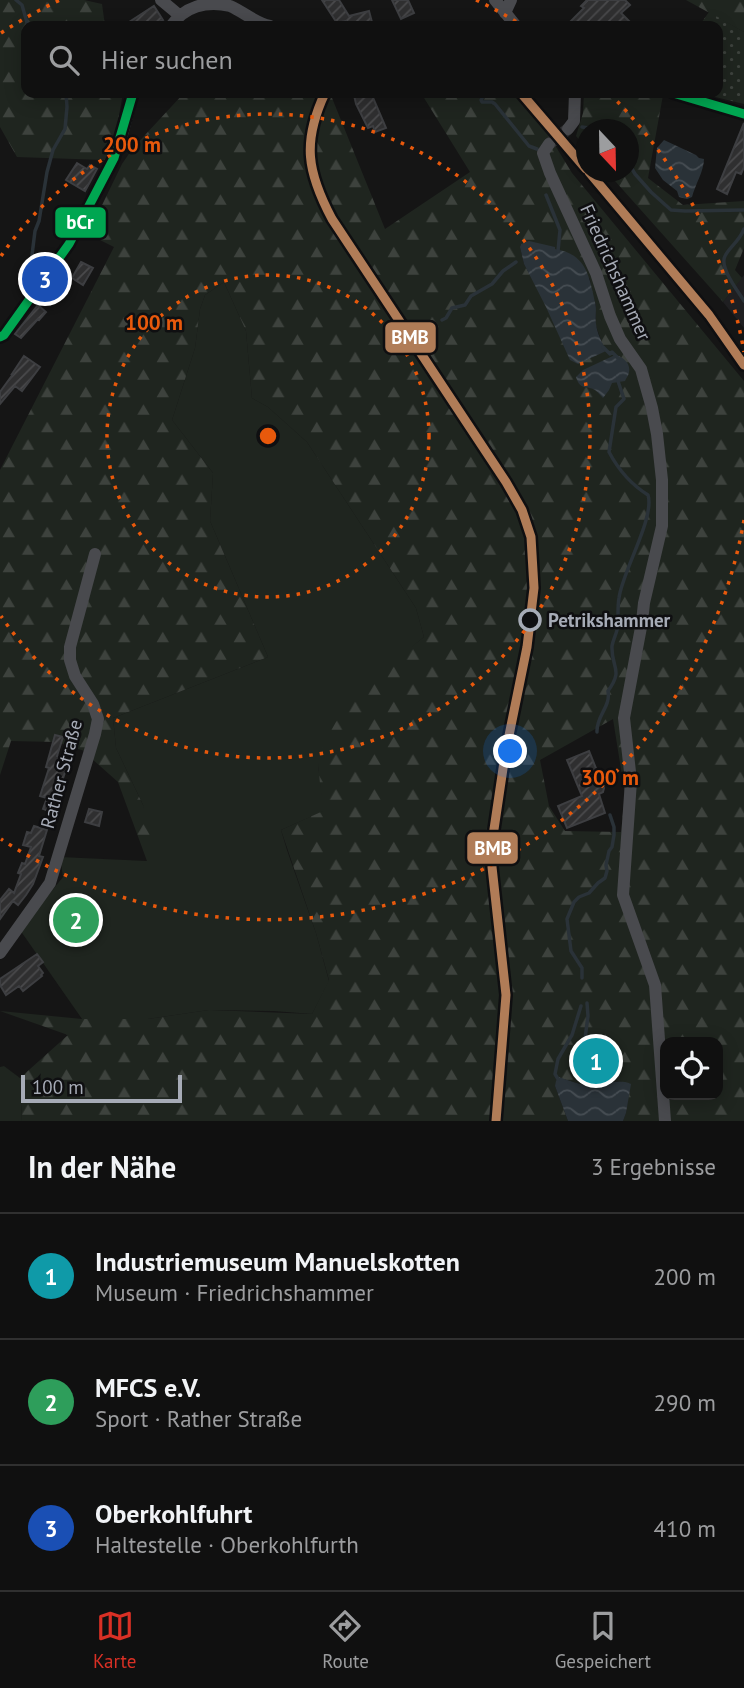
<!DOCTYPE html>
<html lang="de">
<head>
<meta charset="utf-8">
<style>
	:root { --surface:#101010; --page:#1e1e1e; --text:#f1f3f6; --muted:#9c9d9f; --line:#303030; --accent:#d93025 }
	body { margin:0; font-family:"PT Sans",sans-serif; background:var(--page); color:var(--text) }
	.controls { position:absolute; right:21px; bottom:21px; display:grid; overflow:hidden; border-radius:14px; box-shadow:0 4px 18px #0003 }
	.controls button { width:63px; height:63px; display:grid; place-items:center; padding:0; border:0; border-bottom:2px solid var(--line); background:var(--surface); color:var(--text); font:35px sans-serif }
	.compass { position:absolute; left:576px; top:119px; width:63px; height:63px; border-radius:50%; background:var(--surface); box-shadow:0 4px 18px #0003; rotate:158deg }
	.scale { position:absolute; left:21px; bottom:18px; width:161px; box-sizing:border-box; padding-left:7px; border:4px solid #a6abb6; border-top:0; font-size:19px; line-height:24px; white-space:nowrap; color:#a6abb6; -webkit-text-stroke:5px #0f0f11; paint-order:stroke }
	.you { position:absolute; left:511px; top:752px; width:24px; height:24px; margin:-18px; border:5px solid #fff; border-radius:50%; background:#1a73e8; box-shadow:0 0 0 10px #1a73e833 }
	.badge { display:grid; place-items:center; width:46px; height:46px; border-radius:50%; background:var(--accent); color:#fff; font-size:23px; font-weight:700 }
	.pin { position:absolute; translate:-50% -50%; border:4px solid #fff; box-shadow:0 2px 7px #0006 }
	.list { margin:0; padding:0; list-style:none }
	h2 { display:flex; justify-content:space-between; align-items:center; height:91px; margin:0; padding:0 28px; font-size:30px }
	h2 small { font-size:23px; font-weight:400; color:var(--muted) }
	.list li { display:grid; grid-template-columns:46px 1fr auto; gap:21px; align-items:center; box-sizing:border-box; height:126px; padding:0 28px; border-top:2px solid var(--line) }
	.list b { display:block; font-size:26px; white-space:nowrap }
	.list p { margin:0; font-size:23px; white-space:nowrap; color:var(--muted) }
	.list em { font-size:23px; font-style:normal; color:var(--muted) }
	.icon { flex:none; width:38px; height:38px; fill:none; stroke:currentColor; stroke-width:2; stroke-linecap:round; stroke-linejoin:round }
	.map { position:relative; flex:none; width:744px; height:1121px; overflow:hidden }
	.search { position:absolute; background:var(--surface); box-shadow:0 4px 18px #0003; left:21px; right:21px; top:21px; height:77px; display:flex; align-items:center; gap:18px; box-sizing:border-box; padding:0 24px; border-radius:14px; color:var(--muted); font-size:26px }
	.sheet { height:469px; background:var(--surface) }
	nav { display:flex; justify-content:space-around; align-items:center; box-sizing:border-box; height:98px; border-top:2px solid var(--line); background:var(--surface); font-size:19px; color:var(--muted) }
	nav a { display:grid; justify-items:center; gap:4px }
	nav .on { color:var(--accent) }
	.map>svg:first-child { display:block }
	.built { fill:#1f1f21 }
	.grass { fill:#1f251f }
	.forest { fill:url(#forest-firs); fill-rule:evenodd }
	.garden { fill:url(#garden-dots) }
	.water { fill:url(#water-waves) }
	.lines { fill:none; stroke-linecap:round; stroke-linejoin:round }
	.stream { stroke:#2a3238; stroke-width:3.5 }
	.building { fill:url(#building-hatch); stroke:#3d3e41; stroke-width:2 }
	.street-tunnel { stroke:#323335; stroke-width:12; stroke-dasharray:12 6; stroke-linecap:butt }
	.street { stroke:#494a4e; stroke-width:12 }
	.bus-1-casing { stroke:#0f0f11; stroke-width:14 }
	.bus-1 { stroke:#00a651; stroke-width:9 }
	.tram-1-casing { stroke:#0f0f11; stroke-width:14 }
	.tram-1 { stroke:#b07c57; stroke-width:9 }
	.ring { fill:none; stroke:#e8590c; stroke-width:3.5; stroke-dasharray:3.5 7 }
	.stop-dot { fill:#0f0f11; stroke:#a6abb6; stroke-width:3.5 }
	.labels { text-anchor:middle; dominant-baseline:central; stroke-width:5; stroke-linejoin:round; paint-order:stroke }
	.street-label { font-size:19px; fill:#a6abb6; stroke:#0f0f11 }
	.stop-label { font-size:19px; font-weight:bold; fill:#a6abb6; stroke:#0f0f11; text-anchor:start }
	.centre { fill:#e8590c; stroke:#0f0f11; stroke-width:3.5 }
	.ring-label { font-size:21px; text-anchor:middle; font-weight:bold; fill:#e8590c; stroke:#0f0f11; stroke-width:5; stroke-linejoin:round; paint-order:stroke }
	.line-badge { stroke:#0f0f11; stroke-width:2.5 }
	.badge-label { font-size:19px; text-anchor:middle; font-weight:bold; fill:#fff }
</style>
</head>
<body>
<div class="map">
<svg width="744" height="1121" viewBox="0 0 744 1121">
	<defs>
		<pattern id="forest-firs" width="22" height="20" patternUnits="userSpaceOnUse" patternTransform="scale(1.75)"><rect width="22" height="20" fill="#1f251f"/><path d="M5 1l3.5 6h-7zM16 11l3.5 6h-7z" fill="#3d423d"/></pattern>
		<pattern id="garden-dots" width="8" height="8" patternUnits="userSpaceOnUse" patternTransform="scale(1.75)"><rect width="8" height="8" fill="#1f251f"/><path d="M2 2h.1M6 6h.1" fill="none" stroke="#3d423d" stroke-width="1.8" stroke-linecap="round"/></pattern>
		<pattern id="water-waves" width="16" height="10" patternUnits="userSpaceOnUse" patternTransform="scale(1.75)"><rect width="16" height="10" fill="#2a3238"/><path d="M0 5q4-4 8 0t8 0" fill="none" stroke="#464d53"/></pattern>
		<pattern id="building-hatch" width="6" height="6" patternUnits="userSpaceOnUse" patternTransform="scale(1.75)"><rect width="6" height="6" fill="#2f2f30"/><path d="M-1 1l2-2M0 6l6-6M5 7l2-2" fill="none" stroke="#4a4a4c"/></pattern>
	</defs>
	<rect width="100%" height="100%" fill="#151515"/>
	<path class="built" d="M744 275V328L723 302Z"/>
	<path class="grass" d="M224 282 246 331 252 398 268 407 307 442 416 608 424 637 405 653 318 765 324 811 281 830 287 850 316 933 329 981 312 1014 273 1011 209 1010 148 1019H82L20 930 63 877 60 857 147 861 143 805 116 748 113 718 268 657 210 521 213 473 172 420 195 348 200 309 205 295Z
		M4 1066 20 1078 22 1121H0V1067Z"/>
	<path class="forest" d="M0 0H84L102 4 105 26H26V93H123L116 132 105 160 17 157 0 127Z
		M686 0H744V32Z
		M184 93H330L385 229 470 172 421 93H523L572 173 744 381V1121H623L626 1113 630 1084 618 1081 588 1086 559 1078 555 1086 568 1121H22L20 1078 68 1035 0 1011 82 1019H148L209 1010 312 1014 329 980 316 933 281 830 323 811 318 765 324 743 336 722 367 682 424 637 416 608 307 442 268 407 252 398 246 331 224 282 205 295 200 309 195 348 172 420 213 473 210 521 268 657 113 718 116 748 143 805 150 834 147 861 118 782 91 758 88 752 56 742 11 741 0 775V470L114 247 88 234 122 164 133 148ZM521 244 555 247V249L560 250 590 279 592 295 596 304V326L605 351 578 363 524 264 520 247ZM613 719 625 794 621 832 565 831 549 806 540 760ZM665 1042H718V1095H665Z
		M584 93H651L663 95 648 178 683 205 744 201V248L735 270 742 278 723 302 607 172H628V130H586V148L576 136 583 113Z"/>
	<path class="garden" d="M709 12 744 32V104L699 93H718V26H699Z"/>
	<path class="water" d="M664 140 696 155 699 158 704 159C704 171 695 185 692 197L687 199 679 197 677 191 663 180 655 168 657 148Z
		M529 241 555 247V249C586 254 589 275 595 302 597 309 595 317 596 324 597 333 602 342 606 351L578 364 570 360 546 307 524 264 520 247 521 244Z
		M615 355C622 356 631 363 629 372 629 375 626 378 625 381L612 383 609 390 603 398C600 395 598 392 595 390 587 385 580 391 576 377L583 370Z
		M559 1077C568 1080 577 1084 586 1085 601 1087 616 1077 631 1084L626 1113 623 1121H568L555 1086 556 1081Z"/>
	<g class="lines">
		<path class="stream" d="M16 0 22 5 28 26
			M485 93 481 100 482 102H492L495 104 529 146 537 149
			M582 127 603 130
			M628 162 635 174 651 192 671 210 685 211 744 210
			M546 195 560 230 558 251
			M744 229C739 242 730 246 725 256 719 267 738 291 744 301
			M32 255 35 231 39 221 47 172 53 150 65 129 67 107 66 93
			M442 320 446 318 452 308 465 305 471 296 492 284 503 271 516 262
			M603 347 610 354 612 352 618 358
			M597 732C596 716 611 707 608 691 624 669 611 668 612 646 613 640 616 635 617 630 619 620 617 609 619 598 622 572 655 518 648 495 632 485 618 469 609 452L616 407 624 399 618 381 619 379
			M582 978V968L571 951 567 919 574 902 579 897 589 893 598 883 605 878 607 871 606 865 609 851 612 847 614 835V827L610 815
			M584 1046 588 1016 587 1003
			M558 1079 555 1074 558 1059 572 1035 581 1006"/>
	</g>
	<path class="building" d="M322 0H339L349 16 369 11 373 26H348L346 21 337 23Z
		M392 0H408L414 13 401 19Z
		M587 0H625L630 5 621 13 634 26H576L571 21 584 8 581 6Z
		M154 6 163 20 151 26H123Z
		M360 93H371L386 128 375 132 373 126 368 128 356 104 354 95Z
		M744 123V167L741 174 736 172 727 194 717 189Z
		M77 163 87 169 90 165 97 169 85 191 66 180Z
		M81 262 93 268 83 285 72 278Z
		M38 305 46 312 39 320 38 319 21 338 15 334Z
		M24 356 40 367 22 391 15 386 0 404V392L13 374H12Z
		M55 735 63 737 57 756 69 760 52 812 43 809 47 798 40 796 49 768 46 767Z
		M589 751 604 788 603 792 599 794 605 813 567 828 558 806 582 796 567 760Z
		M89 809 102 812 99 826 85 822Z
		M34 826 47 830 39 856 43 857 33 884 26 895 18 905 13 901 0 919V900L9 889 14 893 21 874 18 873 22 863 25 864 31 847 23 845 27 832 31 833Z
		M37 954 43 962 38 966 43 973 41 975 42 976 23 991 19 986 6 995 0 985V979Z
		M586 1048 602 1049V1061L609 1062 608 1075 579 1074V1063H585Z"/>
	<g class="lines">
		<path class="street-tunnel" d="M549 144 568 129"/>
		<path class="street" d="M161 0 179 15
			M495 0 516 26
			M505 13 511 0
			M171 26C184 7 206 0 230 6 244 12 255 23 270 26
			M673 93 744 114
			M568 129 574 121 575 93
			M549 144 543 153 550 173 596 273 610 316 620 339 641 369 652 408 657 434 662 480V526L644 603 642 622 624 718 631 781 623 895 655 985 665 1121
			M0 337 4 335 69 244 114 158 123 131 133 93
			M0 953 50 883 95 734 98 719 93 704 75 676 70 660V647L95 554"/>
		<defs>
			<path id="bus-1" d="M673 93 744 114
				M0 337 4 335 69 244 114 158 133 93"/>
		</defs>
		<use href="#bus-1" class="bus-1-casing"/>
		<use href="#bus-1" class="bus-1"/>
		<defs>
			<path id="tram-1" d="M325 93C302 142 307 172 332 219L506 482 522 510 531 537 534 588 527 647 505 755 493 836 492 867 506 995 496 1121
				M521 93 586 169
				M589 172 709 315 744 365"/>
		</defs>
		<use href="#tram-1" class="tram-1-casing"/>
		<use href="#tram-1" class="tram-1"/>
	</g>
	<g class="ring">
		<circle cx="268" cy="436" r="161"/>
		<path d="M1 256A322 322 0 1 1 1 616"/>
		<path d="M744 520A483 483 0 0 1 1 839M1 33A483 483 0 0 1 60 0M476 0A483 483 0 0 1 520 24M610 94A483 483 0 0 1 744 352"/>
	</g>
	<circle class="stop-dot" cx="530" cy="620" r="10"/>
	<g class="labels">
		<g class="street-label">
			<text transform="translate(616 272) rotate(66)">Friedrichshammer</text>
			<text transform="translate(61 774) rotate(-75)">Rather Straße</text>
		</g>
		<g class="stop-label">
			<text x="548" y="620">Petrikshammer</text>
		</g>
	</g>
	<circle cx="268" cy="436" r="10" class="centre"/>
	<g class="ring-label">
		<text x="132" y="152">200 m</text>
		<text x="154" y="330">100 m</text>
		<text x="610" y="785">300 m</text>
	</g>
	<g class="line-badge">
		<rect x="54" y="206" width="53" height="33" rx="7" fill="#00a651"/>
		<rect x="384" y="321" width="53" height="33" rx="7" fill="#b07c57"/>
		<rect x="466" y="831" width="53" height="34" rx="7" fill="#b07c57"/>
	</g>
	<g class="badge-label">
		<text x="80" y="229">bCr</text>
		<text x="410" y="344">BMB</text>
		<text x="493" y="855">BMB</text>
	</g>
</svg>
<div class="controls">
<button><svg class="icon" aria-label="locate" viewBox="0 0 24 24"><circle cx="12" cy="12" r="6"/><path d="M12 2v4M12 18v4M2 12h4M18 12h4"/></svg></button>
</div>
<svg class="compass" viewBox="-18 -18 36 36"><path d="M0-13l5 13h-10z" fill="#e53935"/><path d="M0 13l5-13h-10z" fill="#9c9d9f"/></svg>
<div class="scale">100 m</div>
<div class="you"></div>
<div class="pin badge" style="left:596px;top:1061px;background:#0f9aa8">1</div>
<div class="pin badge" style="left:76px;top:920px;background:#2e9e5b">2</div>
<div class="pin badge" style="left:45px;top:279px;background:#1a4fb4">3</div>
<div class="search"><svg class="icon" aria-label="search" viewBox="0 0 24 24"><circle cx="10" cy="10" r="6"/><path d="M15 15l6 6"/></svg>Hier suchen</div>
</div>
<section class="sheet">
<h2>In der Nähe<small>3 Ergebnisse</small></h2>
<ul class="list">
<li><span class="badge" style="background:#0f9aa8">1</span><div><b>Industriemuseum Manuelskotten</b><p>Museum · Friedrichshammer</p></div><em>200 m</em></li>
<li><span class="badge" style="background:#2e9e5b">2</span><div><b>MFCS e.V.</b><p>Sport · Rather Straße</p></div><em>290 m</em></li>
<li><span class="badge" style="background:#1a4fb4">3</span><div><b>Oberkohlfuhrt</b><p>Haltestelle · Oberkohlfurth</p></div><em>410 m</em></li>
</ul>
</section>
<nav>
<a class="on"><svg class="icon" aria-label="map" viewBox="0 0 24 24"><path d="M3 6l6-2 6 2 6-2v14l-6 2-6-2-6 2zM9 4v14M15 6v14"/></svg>Karte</a>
<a><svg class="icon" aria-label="directions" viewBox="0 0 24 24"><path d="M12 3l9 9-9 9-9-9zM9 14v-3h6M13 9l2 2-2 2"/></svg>Route</a>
<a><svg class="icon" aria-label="saved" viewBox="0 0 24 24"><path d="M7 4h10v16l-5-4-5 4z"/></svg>Gespeichert</a>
</nav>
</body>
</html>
